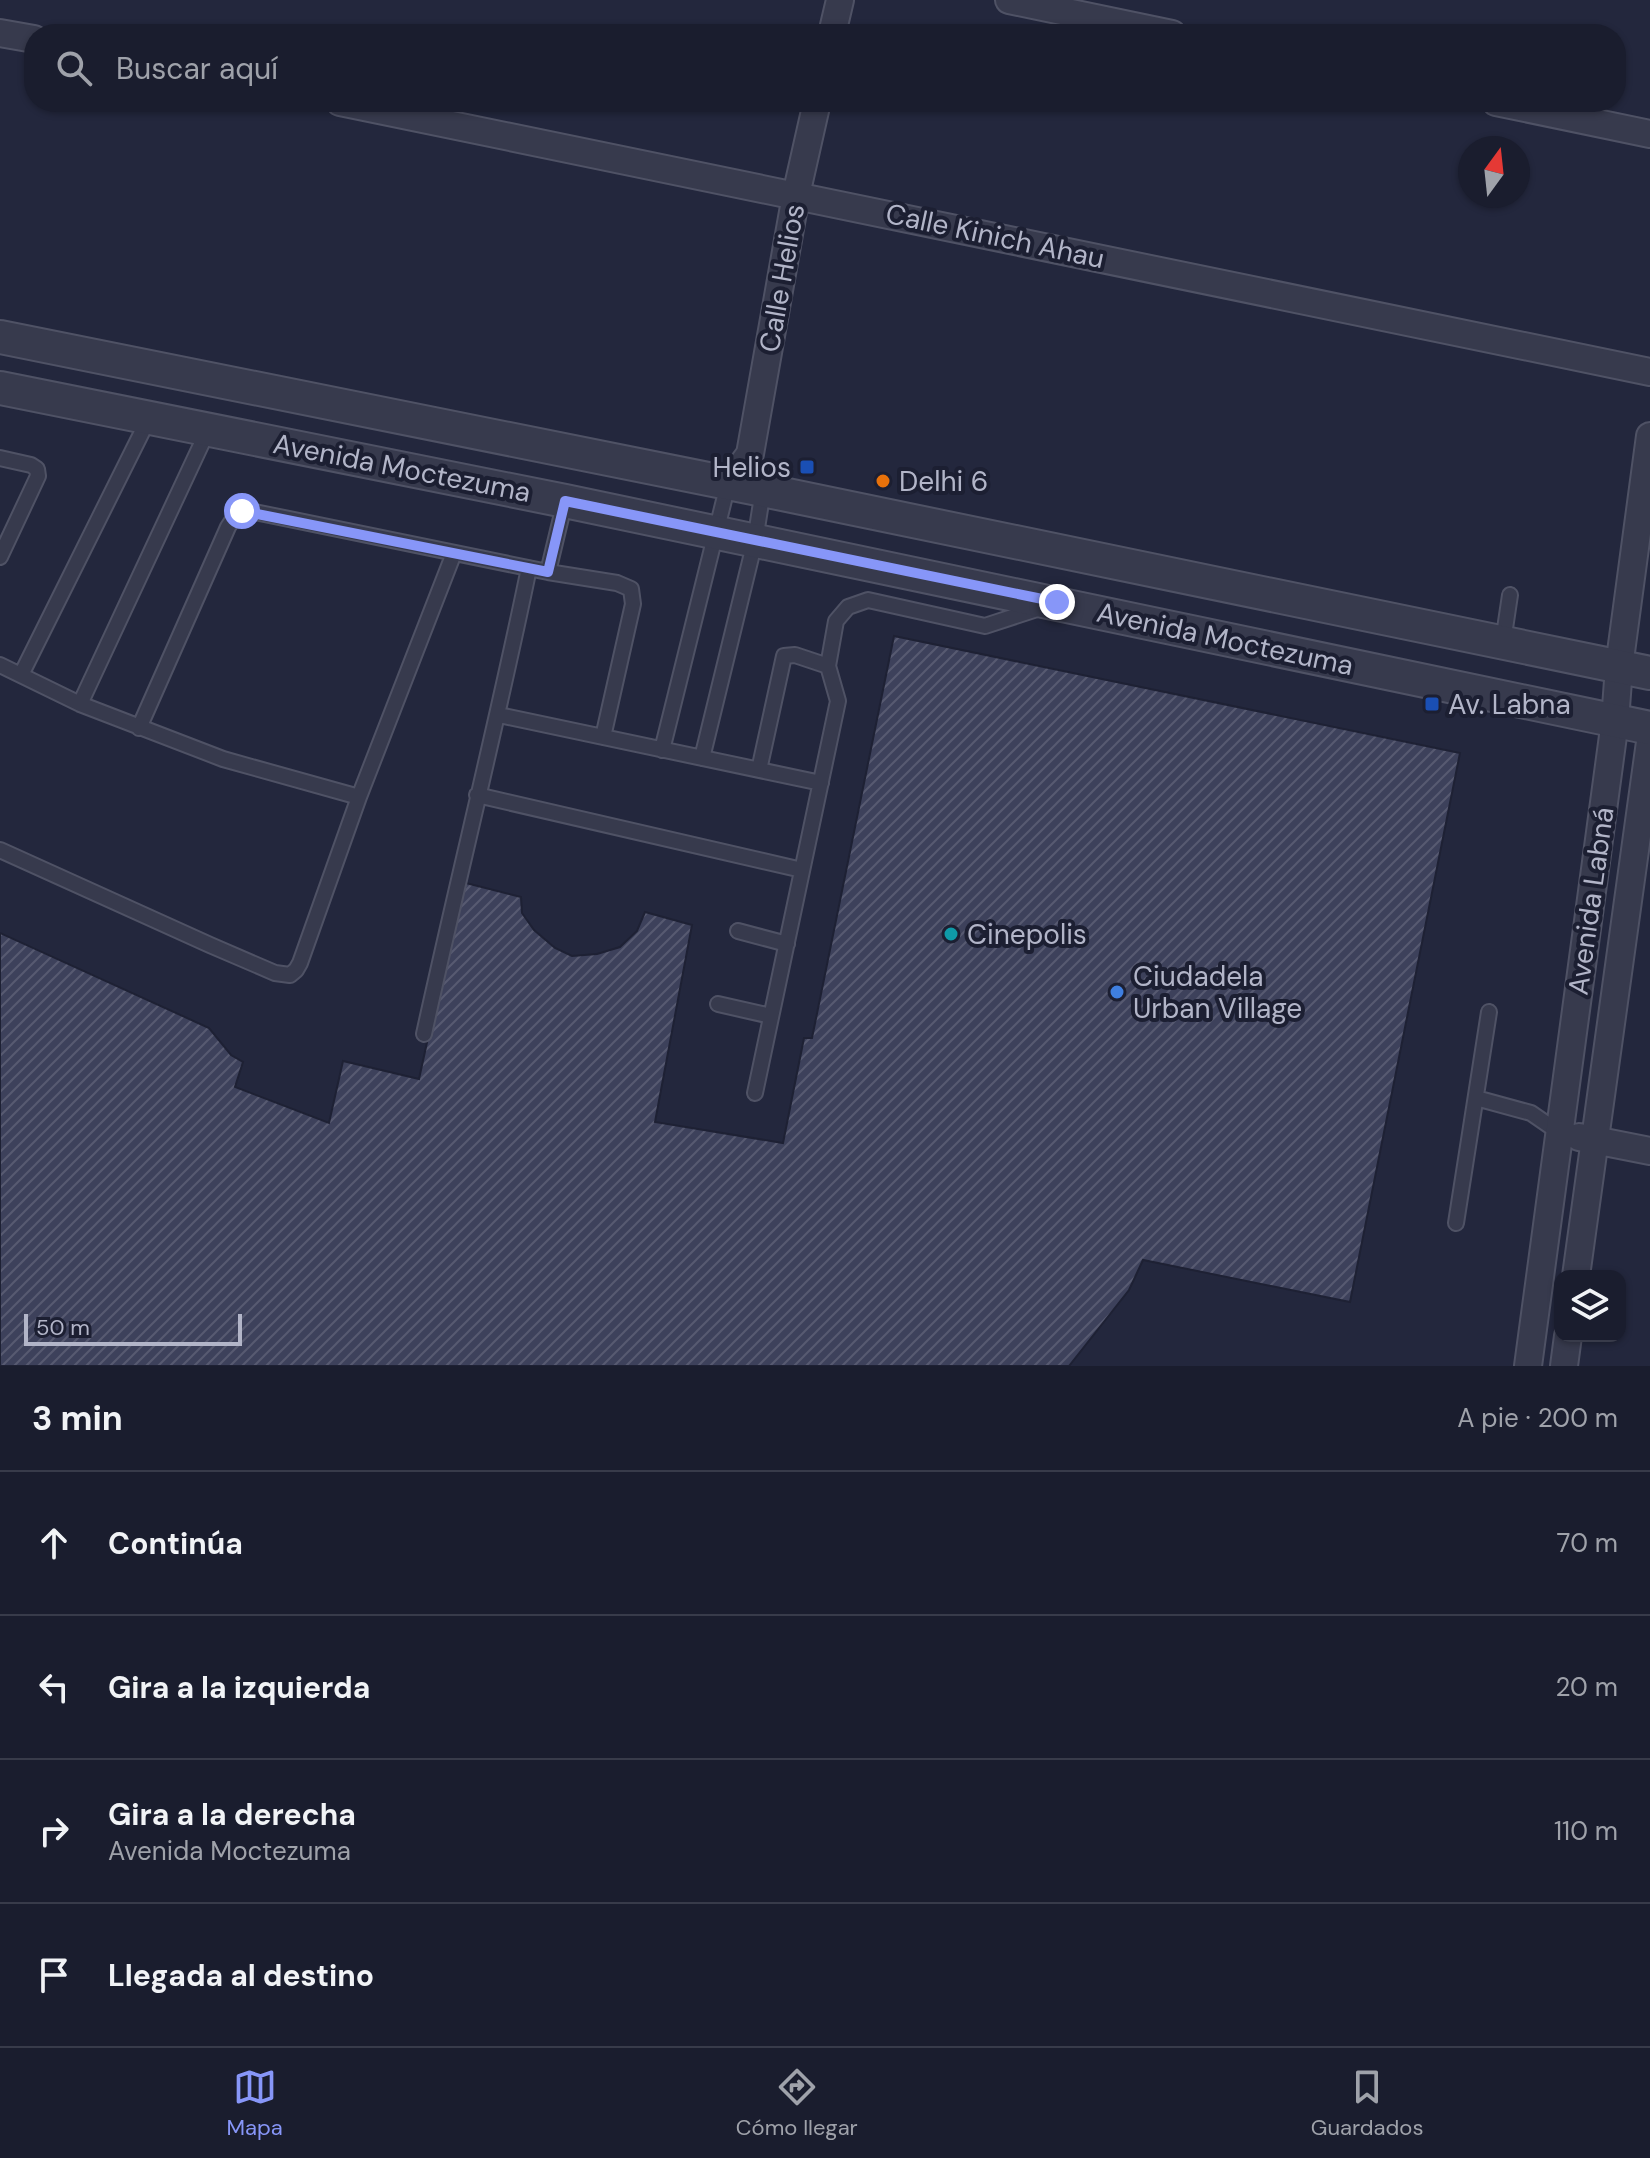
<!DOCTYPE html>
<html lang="es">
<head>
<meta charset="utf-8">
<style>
	:root { --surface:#1a1d2e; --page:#232636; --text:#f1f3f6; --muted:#9fa2aa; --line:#383b4a; --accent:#8796f8 }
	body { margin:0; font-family:"DM Sans",sans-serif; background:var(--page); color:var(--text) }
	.controls { position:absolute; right:24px; bottom:24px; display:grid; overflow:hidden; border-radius:16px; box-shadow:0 2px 6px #0004 }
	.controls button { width:72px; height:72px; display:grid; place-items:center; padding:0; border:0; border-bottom:2px solid var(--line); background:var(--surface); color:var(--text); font:40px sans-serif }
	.compass { position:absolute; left:1458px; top:136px; width:72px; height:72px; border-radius:50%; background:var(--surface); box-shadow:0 2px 6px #0004; rotate:15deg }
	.scale { position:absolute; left:24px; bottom:20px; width:218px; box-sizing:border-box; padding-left:8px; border:4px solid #b2b5c8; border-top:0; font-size:22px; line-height:28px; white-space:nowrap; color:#b2b5c8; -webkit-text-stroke:6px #1c1f32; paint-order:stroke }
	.stop { position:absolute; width:24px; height:24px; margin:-18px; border:6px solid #8796f8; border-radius:50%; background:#fff }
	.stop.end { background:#8796f8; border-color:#fff; box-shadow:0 2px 8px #0008 }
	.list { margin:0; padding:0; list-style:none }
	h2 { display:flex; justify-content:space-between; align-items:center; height:104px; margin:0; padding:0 32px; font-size:34px }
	h2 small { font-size:26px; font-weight:400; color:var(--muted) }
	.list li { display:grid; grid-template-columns:52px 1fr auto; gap:24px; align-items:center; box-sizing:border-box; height:144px; padding:0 32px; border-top:2px solid var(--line) }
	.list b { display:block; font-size:30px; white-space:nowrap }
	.list p { margin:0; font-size:26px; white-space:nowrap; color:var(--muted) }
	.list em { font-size:26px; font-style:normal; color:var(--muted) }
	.icon { flex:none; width:44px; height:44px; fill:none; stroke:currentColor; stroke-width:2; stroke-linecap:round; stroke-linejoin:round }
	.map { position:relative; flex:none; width:1650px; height:1366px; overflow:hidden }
	.search { position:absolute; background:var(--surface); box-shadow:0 2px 6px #0004; left:24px; right:24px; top:24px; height:88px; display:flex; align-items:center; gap:20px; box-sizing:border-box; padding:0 28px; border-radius:32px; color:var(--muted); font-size:30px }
	.sheet { height:680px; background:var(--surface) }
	nav { display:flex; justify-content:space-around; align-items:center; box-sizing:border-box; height:112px; border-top:2px solid var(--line); background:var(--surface); font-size:22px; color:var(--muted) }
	nav a { display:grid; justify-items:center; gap:4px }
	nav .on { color:var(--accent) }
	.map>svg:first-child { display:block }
	.building { fill:url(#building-hatch); stroke:#1e2134; stroke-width:2 }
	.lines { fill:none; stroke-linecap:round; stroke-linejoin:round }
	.service-casing { stroke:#4f5265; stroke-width:18 }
	.minor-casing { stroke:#4f5265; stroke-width:30 }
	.tertiary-casing { stroke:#4f5265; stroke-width:36 }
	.service { stroke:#373a4d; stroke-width:14 }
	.minor { stroke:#373a4d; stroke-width:26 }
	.tertiary { stroke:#373a4d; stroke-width:32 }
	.route { stroke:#8796f8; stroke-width:10 }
	.transit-dot { fill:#1a4fb4; stroke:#1c1f32; stroke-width:3 }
	.food-dot { fill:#e8710a; stroke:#1c1f32; stroke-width:3 }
	.culture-dot { fill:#0f9aa8; stroke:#1c1f32; stroke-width:3 }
	.shop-dot { fill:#3f7fe0; stroke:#1c1f32; stroke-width:3 }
	.labels { text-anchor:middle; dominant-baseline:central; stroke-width:8; stroke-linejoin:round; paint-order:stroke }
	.street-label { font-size:28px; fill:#b2b5c8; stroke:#1c1f32 }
	.poi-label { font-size:28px; fill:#b2b5c8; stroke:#1c1f32; text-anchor:start }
</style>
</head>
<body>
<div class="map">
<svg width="1650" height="1366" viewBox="0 0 1650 1366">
	<defs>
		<pattern id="building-hatch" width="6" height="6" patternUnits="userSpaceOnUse" patternTransform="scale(2)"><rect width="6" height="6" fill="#3d415b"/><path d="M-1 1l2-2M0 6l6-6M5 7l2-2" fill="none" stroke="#575a71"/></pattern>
	</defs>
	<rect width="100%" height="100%" fill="#23273d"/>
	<path class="building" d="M894 636 1460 753 1350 1302 1143 1260 1129 1290 1069 1366H0V933L209 1028 231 1055 243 1062 235 1087 329 1123 343 1061 419 1079 462 882 521 897 522 913 534 930 555 948 572 956 597 954 620 947 637 931 645 912 692 925 655 1122 783 1143 804 1038H812Z"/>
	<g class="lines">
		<defs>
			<path id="service" d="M0 458 31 465 37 469 38 476 0 557
				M548 572 565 501
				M1503 642 1510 595
				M0 665 80 704 223 759 359 797
				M21 675 149 418
				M80 704 208 430
				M499 715 821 783
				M139 728 228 527 237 513 250 511 548 572 617 583 631 589 633 604 603 737
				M662 750 728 484
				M702 758 755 541 763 490
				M759 770 784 656 795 655 828 666
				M477 795 802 870
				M0 850 210 945 275 973 290 975 296 970 300 963 359 797 454 553
				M738 931 787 944
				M718 1004 771 1016
				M424 1034C458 878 497 724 529 568
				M755 1093 838 701 828 666 836 621 848 607 868 600 985 626 1040 608
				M1476 1098 1531 1113 1560 1133
				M1456 1223 1489 1012"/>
			<path id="minor" d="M1009 0 1172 34
				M0 33 34 39
				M832 34 840 0
				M340 102 1650 372
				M1496 102 1650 134
				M728 484 750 454 796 195 817 102
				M1579 1137 1650 1151
				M1576 1276 1650 742
				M1528 1366 1615 721 1619 667 1650 436
				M1564 1366 1568 1336"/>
			<path id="tertiary" d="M0 337 763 490 1650 673
				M0 388 565 501 1650 728"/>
		</defs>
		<use href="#service" class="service-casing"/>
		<use href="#minor" class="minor-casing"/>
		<use href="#tertiary" class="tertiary-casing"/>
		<use href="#service" class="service"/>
		<use href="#minor" class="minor"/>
		<use href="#tertiary" class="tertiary"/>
	</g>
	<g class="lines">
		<path class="route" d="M242 511 548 572 565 501 1057 602"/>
	</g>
	<g class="transit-dot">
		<rect x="799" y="459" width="16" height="16" rx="4"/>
		<rect x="1424" y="696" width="16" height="16" rx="4"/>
	</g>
	<circle class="food-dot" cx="883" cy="481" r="8"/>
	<circle class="culture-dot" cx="951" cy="934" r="8"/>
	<circle class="shop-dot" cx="1117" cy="992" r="8"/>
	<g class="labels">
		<g class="street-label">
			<text transform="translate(995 236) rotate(12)">Calle Kinich Ahau</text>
			<text transform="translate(782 278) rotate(-80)">Calle Helios</text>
			<text transform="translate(402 468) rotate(11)">Avenida Moctezuma</text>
			<text transform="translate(1225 639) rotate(12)">Avenida Moctezuma</text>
			<text transform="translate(1591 901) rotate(-82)">Avenida Labná</text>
		</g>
		<g class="poi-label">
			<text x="791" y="467" text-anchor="end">Helios</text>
			<text x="899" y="481">Delhi 6</text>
			<text x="1448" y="704">Av. Labna</text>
			<text x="967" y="934">Cinepolis</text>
			<text x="1133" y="976">Ciudadela<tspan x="1133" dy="32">Urban Village</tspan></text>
		</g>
	</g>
</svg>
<div class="controls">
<button><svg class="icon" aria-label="layers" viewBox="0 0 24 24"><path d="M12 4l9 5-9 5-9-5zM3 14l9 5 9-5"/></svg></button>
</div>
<svg class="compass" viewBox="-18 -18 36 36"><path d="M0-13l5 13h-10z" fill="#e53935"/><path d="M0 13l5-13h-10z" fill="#9fa2aa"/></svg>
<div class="scale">50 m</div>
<div class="stop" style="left:242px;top:511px"></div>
<div class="stop end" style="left:1057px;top:602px"></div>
<div class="search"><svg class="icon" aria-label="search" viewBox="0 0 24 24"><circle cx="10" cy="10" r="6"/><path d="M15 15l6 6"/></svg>Buscar aquí</div>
</div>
<section class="sheet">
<h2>3 min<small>A pie · 200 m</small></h2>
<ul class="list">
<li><svg class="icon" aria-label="ahead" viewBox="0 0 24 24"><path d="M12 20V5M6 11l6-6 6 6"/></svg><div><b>Continúa</b></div><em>70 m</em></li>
<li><svg class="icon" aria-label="left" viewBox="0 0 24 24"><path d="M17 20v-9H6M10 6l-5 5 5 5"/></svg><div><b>Gira a la izquierda</b></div><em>20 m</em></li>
<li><svg class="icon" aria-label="right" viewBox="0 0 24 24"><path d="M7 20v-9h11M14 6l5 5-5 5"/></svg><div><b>Gira a la derecha</b><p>Avenida Moctezuma</p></div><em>110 m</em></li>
<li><svg class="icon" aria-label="arrive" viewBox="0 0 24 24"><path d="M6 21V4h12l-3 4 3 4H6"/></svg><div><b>Llegada al destino</b></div></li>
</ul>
</section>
<nav>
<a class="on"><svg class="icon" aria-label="map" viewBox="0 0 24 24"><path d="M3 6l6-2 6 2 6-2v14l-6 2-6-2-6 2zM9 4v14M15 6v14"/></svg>Mapa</a>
<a><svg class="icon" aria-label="directions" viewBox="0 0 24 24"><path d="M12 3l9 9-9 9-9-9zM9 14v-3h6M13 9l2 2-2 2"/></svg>Cómo llegar</a>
<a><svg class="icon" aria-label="saved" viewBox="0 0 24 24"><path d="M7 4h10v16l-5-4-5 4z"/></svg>Guardados</a>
</nav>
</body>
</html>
